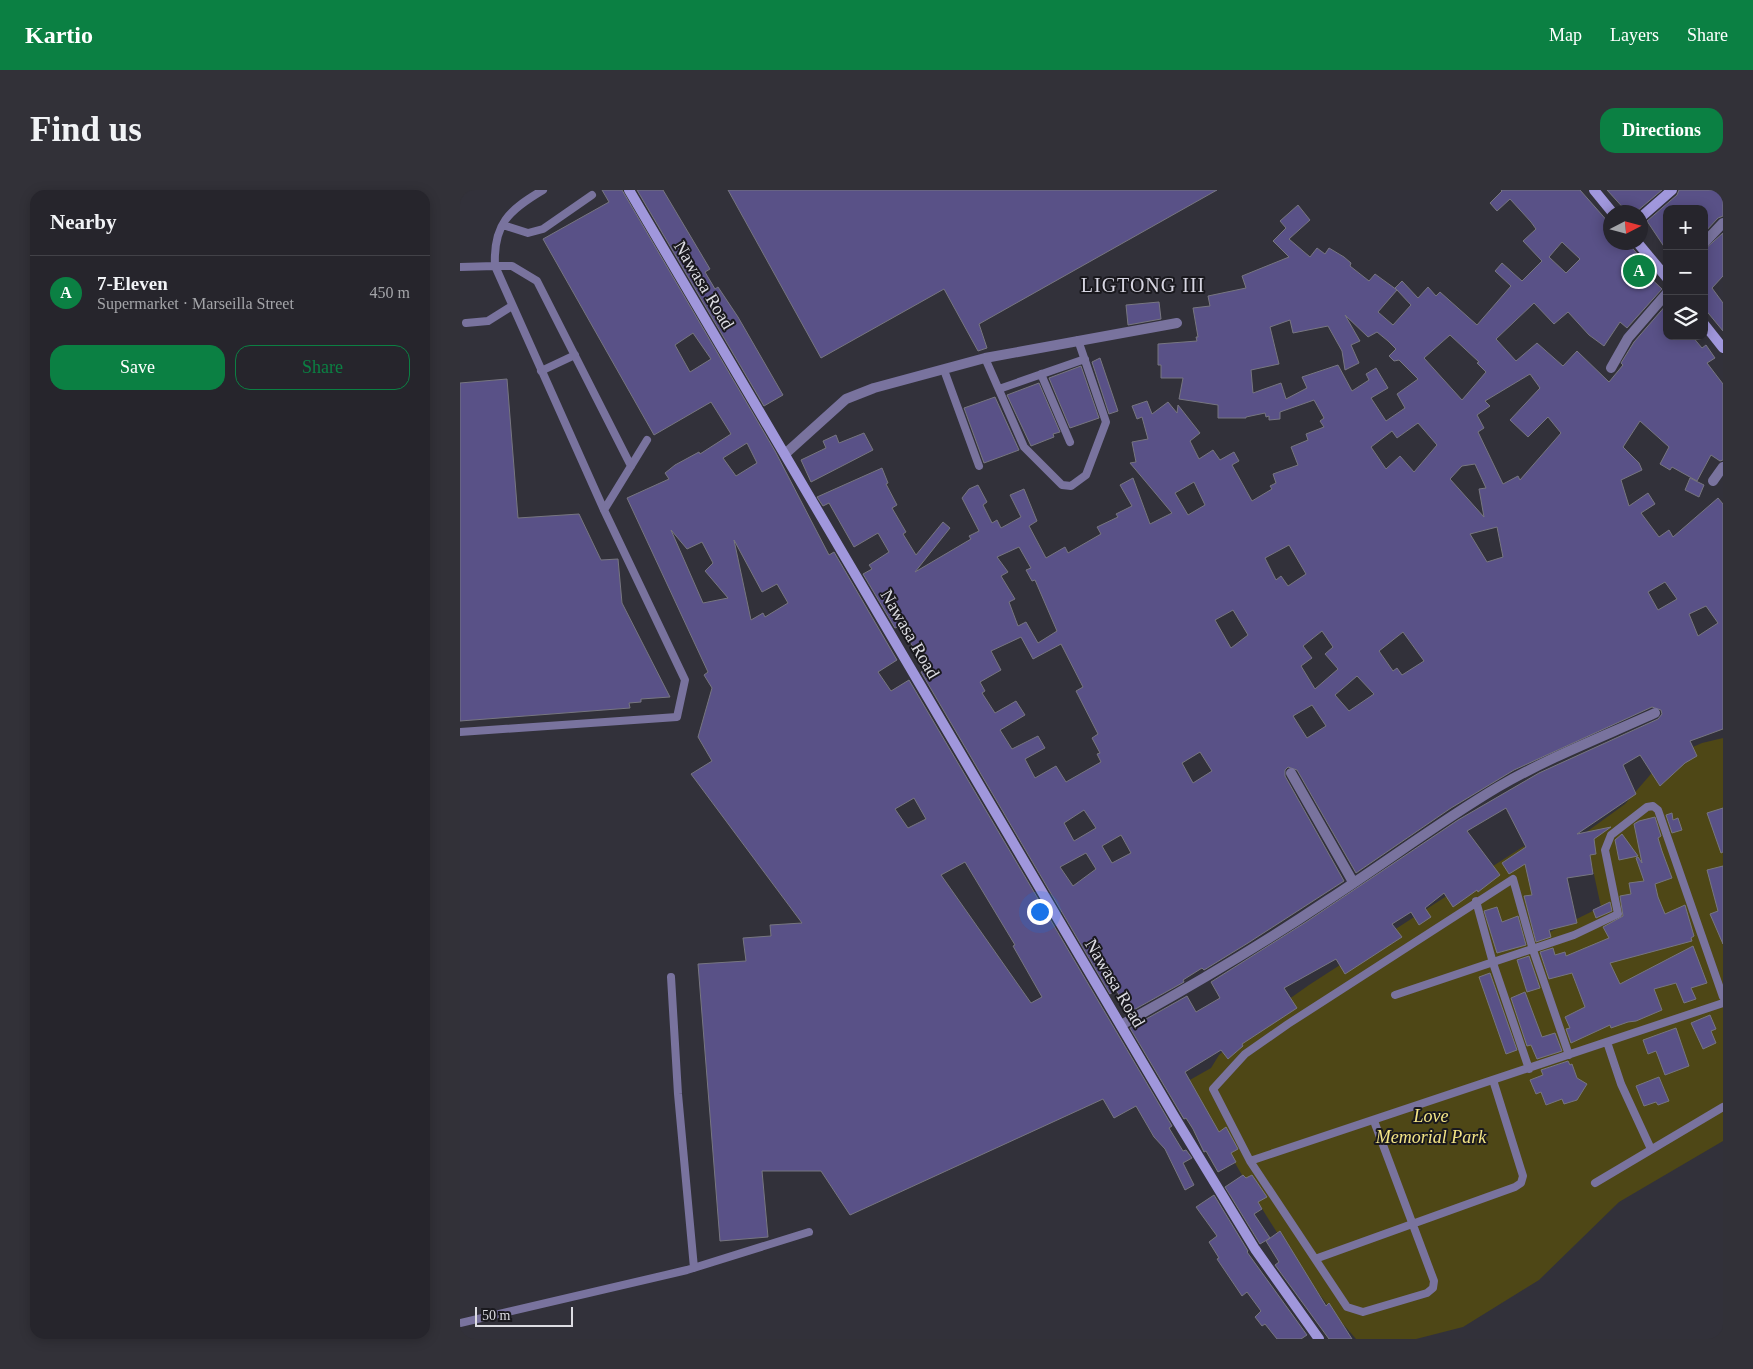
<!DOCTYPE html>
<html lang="en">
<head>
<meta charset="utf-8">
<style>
	:root { --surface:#26252c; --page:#323138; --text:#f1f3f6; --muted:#a4a5a9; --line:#424248; --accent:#0b8043 }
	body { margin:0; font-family:Georgia,serif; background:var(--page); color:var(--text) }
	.controls { position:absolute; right:15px; top:15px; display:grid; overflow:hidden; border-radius:10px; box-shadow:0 2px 12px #0003 }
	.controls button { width:45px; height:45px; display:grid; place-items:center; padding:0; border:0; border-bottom:1px solid var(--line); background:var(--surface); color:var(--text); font:25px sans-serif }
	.compass { position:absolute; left:1143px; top:15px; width:45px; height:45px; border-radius:50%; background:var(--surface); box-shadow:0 2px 12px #0003; rotate:84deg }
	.scale { position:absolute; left:15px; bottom:12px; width:98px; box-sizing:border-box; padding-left:5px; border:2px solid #dddde3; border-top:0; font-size:14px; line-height:18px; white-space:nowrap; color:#dddde3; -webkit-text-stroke:4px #1a191e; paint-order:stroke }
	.you { position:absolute; left:579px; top:721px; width:18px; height:18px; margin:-12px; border:4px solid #fff; border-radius:50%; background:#1a73e8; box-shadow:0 0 0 8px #1a73e833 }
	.badge { display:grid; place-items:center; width:32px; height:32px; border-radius:50%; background:var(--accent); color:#fff; font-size:16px; font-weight:700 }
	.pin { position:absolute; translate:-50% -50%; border:2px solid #fff; box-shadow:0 1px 5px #0006 }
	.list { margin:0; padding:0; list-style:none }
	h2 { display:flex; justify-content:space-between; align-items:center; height:65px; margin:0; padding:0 20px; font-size:21px }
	h2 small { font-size:16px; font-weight:400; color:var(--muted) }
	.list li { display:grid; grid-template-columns:32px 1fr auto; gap:15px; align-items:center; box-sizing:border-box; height:75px; padding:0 20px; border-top:1px solid var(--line) }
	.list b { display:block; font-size:19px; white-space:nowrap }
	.list p { margin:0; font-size:16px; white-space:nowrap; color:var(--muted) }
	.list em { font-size:16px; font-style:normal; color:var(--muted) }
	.actions { display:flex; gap:10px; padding:15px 20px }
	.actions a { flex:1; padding:11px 0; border:1px solid var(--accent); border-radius:15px; text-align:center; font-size:18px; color:var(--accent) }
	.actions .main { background:var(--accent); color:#fff }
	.icon { flex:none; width:28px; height:28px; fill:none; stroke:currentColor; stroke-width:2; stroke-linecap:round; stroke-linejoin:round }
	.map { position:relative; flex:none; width:1263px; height:1149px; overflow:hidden; border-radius:15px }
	header { display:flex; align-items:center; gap:30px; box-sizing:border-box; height:70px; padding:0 25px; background:var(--accent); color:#fff }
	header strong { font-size:24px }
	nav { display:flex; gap:28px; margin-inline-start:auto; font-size:18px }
	.intro { display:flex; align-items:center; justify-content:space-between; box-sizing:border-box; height:120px; padding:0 30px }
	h1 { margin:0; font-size:35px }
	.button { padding:12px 22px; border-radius:15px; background:var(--accent); color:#fff; font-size:18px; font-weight:700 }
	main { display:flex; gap:30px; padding:0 30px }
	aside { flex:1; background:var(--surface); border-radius:15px; box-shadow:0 2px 12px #0003 }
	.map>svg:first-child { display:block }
	.green { fill:#4e4716 }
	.building { fill:#595187; stroke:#777680; fill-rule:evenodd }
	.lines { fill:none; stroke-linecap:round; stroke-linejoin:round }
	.lane { stroke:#79739e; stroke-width:8 }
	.street { stroke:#79739e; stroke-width:10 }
	.secondary { stroke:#a097dc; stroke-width:10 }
	.labels { text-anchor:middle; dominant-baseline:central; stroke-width:4; stroke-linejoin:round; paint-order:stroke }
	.street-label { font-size:18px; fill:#dddde3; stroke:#1a191e }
	.park-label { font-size:18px; font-style:italic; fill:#f4e586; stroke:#1a191e }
	.quarter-label { font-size:20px; letter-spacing:1px; fill:#d7d6e2; stroke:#1a191e }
</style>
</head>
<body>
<header>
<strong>Kartio</strong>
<nav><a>Map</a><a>Layers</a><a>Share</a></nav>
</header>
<div class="intro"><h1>Find us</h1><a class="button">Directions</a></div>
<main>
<aside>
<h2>Nearby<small></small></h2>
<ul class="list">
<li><span class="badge">A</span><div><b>7-Eleven</b><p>Supermarket · Marseilla Street</p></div><em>450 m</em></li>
</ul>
<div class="actions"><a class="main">Save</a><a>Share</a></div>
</aside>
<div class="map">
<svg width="1263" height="1149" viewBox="0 0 1263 1149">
	<rect width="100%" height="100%" fill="#32313a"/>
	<path class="green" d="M1263 548V951L1159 1012 1079 1090 1003 1137 956 1149H896C828 1073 779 979 728 891L751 878 759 865 791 836 849 795 1064 656 1088 743 1141 717 1125 643 1165 614 1203 570 1242 553Z"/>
	<path class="building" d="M142 0H162L315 261 369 365 374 362 437 470 418 482 431 501 449 490 712 936 709 938 723 961 726 960 732 968 723 973 734 995 725 1000 705 959 694 947 676 916 654 928 643 909 390 1025 361 981H302L308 1047 260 1051 238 774 286 771 283 748 311 746 310 735 342 733 231 584 252 571 238 547 252 498 244 485 248 482 167 308 209 289 205 283 215 275 239 262 240 264 271 244 251 212 194 245 83 49 149 12ZM233 143 251 169 230 182 215 155ZM287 253 297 273 276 286 263 268ZM211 340 227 359 242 352 253 373 245 381 268 408 243 413ZM274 350 302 402 317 394 328 413 305 427 303 423 291 430ZM454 608 466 629 448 638 435 619ZM505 672 555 755 553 756 582 807 571 813 481 685Z
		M177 0H203L250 79 245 82 255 99 258 97 278 127 323 205 304 216Z
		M268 0H757L519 134 527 158 518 161 484 99 361 168Z
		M1041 0H1120L1150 34V52H1167L1188 76 1183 81 1202 99 1167 138 1160 132 1144 156 1129 145 1108 122 1094 134 1074 113 1036 149 1056 171 1077 153 1103 176 1117 161 1149 192 1163 175 1161 173 1174 152 1207 114V146H1232L1242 158 1246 155 1255 168 1247 173 1263 194V270L1260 271 1251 265 1237 291 1212 277 1210 280 1200 274 1209 257 1180 231 1163 257 1179 273 1182 280 1161 290 1169 316 1188 303 1195 314 1181 323 1199 347 1209 340 1213 347 1258 308 1263 314V539L1230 551 1237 566 1225 573 1200 596 1180 565 1163 575 1176 604 1117 644 1151 637 1134 649 1136 664 1130 665 1133 684 1107 688 1117 733 1089 740 1091 747 1076 752 1064 706 1072 705 1065 674 1049 684 1042 673 1066 657 1046 618 1007 641 1040 685 1018 702 1017 700 993 717 984 703 965 718 971 727 959 735 951 722 932 734 942 747 885 784 876 769 824 798 837 818 782 854 783 856 768 869 761 860 725 882 759 942 766 937 778 959 771 963 776 972 758 982 746 961 744 962 733 939 726 928 724 929 670 838 727 806 736 822 760 808 751 792 846 732 998 630 1079 583 1198 529 1202 524 1201 520 1192 517 1054 580 991 618 896 683 837 580 828 577 825 580V586L884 691 788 753 744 780 742 778 723 790 724 792 670 822 656 800 650 804 461 482 466 479 455 460 440 436 435 438 403 384 412 379 409 375 429 362 418 343 394 357 369 313 363 316 357 307 422 278 428 293 426 294 437 315 432 318 446 342 443 344 456 365 483 332 490 338 455 382 511 349 509 346 519 341 502 308 509 299 518 295 527 312 523 315 532 333 537 330 541 338 561 327 550 305 564 299 577 331 569 336 586 368 605 357 608 363 641 344 637 337 658 327 656 324 672 316 660 295 673 288 690 334 712 323 670 273 676 272 672 252 688 249 682 227 677 229 672 216 687 211 692 224 708 212 717 223 718 215 740 243 730 251 739 269 753 260 760 270 774 262 779 271 772 275 792 311 812 299 810 296 816 293 813 284 838 275 831 257 848 250 846 244 864 237 860 231 864 228 854 210 820 222V229L809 230V226L806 227 805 223 786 227V228H758V215L719 209 723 188H701V175H698V154L737 151 736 147H738L733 118 750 116 748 106 786 98 782 86 829 67 813 51 826 38 820 31 838 15 850 30 829 49 850 67 857 58 865 64 869 58 884 67 891 73 890 76 909 91 915 84 937 100 935 98 942 91 958 108 968 97 976 106 980 102 1017 135 1051 96 1035 81 1042 73 1062 91 1082 71 1063 51 1076 39 1071 32 1050 9 1037 21 1030 13 1042 1ZM1102 52 1120 69 1106 83 1089 67ZM937 100 951 115 933 135 918 122ZM885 125 908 147 917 142 928 151 936 159 929 166 934 171 939 170 958 189 937 204 945 218 926 231 911 208 928 198 916 178 906 184 909 190 892 201 878 175 842 187 847 198 826 209 821 193 793 203 791 180 819 174 810 137 830 130 833 143 868 136 882 161 885 180 899 173 891 155 900 151ZM990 145 1019 172 1017 173 1026 182 1002 210 964 168ZM1070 184 1080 198 1050 230 1068 247 1088 227 1101 243 1060 290 1058 286 1043 294 1018 242 1024 238 1017 225 1030 216 1025 211ZM958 233 977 255 954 282 940 266 926 279 911 257 932 241 937 248ZM1015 274 1026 298 1019 299 1024 327 990 289 1002 276ZM734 292 745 315 728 325 715 303ZM1037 337 1043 367 1027 372 1010 344ZM829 355 846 384 828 396 821 386 816 390 805 368ZM559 357 571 378 566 380 572 391 575 390 597 441 578 453 566 432 558 436 549 412 555 409 541 386 548 382 537 367ZM1205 392 1217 409 1198 420 1188 402ZM1246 416 1258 433 1238 446 1229 424ZM773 420 788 445 771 458 755 430ZM862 441 873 457 865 464 878 479 855 499 841 476 852 468 843 456ZM943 442 964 471 942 485 937 478 933 481 919 461ZM561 447 573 469 601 454 623 497 616 501 638 544 632 548 640 563 637 564 641 572 606 592 596 576 575 588 565 569 585 558 578 546 552 559 540 540 565 525 556 511 535 523 522 503 525 501 520 492 541 480 531 461ZM897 486 914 504 889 521 875 505ZM852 515 866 536 847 548 833 526ZM740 562 752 581 733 593 722 573ZM624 620 636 638 614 651 604 633ZM661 645 671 663 652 673 642 656ZM626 663 636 679 613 696 600 677Z
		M1147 0H1202L1176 22H1167Z
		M1219 0H1263V26L1258 28 1244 43V19H1207V61L1187 31 1217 5Z
		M1263 43V86L1252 98 1263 113V141L1244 118V60Z
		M699 112 701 129 668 135 666 115Z
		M640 168 658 221 649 224 632 172Z
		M621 176 639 228 610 238 589 188Z
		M47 189 58 328 119 324 141 370 158 369 162 413 210 507 181 509V512L169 513 170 518 0 531V193Z
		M579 193 600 242 593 244 594 247 571 256 547 205Z
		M535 207 559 260 524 273 504 218Z
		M404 243 413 260 351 292 341 270 366 258 363 251 376 245 379 253Z
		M1230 288 1244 295 1239 307 1225 300Z
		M1263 618V662L1261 663 1247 623Z
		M1212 623 1213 630 1218 628 1222 640 1212 643 1206 625Z
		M1195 627 1201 646 1198 648 1202 661 1212 688 1195 694 1198 707 1205 724 1225 715 1234 746 1231 748 1232 751 1150 773 1160 794 1233 756 1247 793 1231 798 1236 809 1224 813 1216 793 1194 799 1202 820 1176 831 1168 832 1151 838 1150 835 1111 853 1106 839 1110 838 1105 827 1125 817 1112 783 1089 789 1080 762 1093 758 1095 765 1105 762 1106 766 1149 748 1143 737 1163 726 1160 706 1171 704 1169 693 1184 691 1176 668 1178 667 1182 673 1174 634 1179 631Z
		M1162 644 1178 666 1159 670 1155 650Z
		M1263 676V754L1250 724 1258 721 1247 680Z
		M1150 712 1152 721 1136 728 1133 720Z
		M1037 717 1042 732 1058 726 1066 755 1037 763 1024 721Z
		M1069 766 1080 798 1067 802 1057 770Z
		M1030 783 1057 860 1046 864 1019 787Z
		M1065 802 1082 847 1095 843 1102 861 1077 869 1071 855 1067 856 1051 808Z
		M1250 825 1256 839 1251 841 1256 853 1243 859 1231 833Z
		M1216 838 1229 876 1205 885 1196 861 1188 864 1183 850Z
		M1108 871 1110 875 1112 874 1117 888 1127 894 1117 910 1104 914 1102 909 1086 915 1081 902 1076 904 1070 890 1083 885 1081 880Z
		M1199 887 1209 911 1198 915 1196 912 1184 916 1176 896Z
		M783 985 786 988 792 985 807 1007 798 1012 802 1019 794 1024 810 1048 800 1054 765 997Z
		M754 1005 788 1061 787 1062 847 1145 841 1149H817L805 1134 802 1136 795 1127 801 1121 787 1102 782 1106 757 1069 759 1068 749 1052 757 1046 736 1017Z
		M820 1041 866 1116 869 1113 892 1149H869L815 1075 819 1072 806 1051Z"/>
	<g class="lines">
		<path class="lane" d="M83 0C49 20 33 34 35 76H52L77 91 171 276
			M43 35 68 43 83 39 132 5
			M0 77 35 76 144 320 225 490 217 527 0 542
			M6 133 28 131 52 116
			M525 168 564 257 602 295 611 296 626 285 646 232 618 150
			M484 180 519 276
			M81 181 115 165
			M581 184 610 252
			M539 199 625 169
			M144 320 187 250
			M1016 711 1033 773 1069 879
			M211 787 218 904 234 1078
			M935 805 1114 745 1158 724 1145 660 1151 645 1187 617 1193 616 1198 620 1263 807
			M1147 852 1161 894 1191 959
			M914 931 974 1091 973 1098 967 1103 903 1122 887 1117 790 971 753 899 785 864 828 834 1053 689 1073 760 1109 865
			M790 971 1263 813
			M1135 993 1263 917
			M855 1069 1055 997 1061 993 1063 986 1033 890
			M0 1133 227 1080 349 1042"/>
		<path class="street" d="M1244 53 1263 33
			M1151 178 1168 148 1207 103
			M325 264 386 209 414 198 525 168 717 133
			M1253 291 1263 277
			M831 583 893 692
			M661 835C732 796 801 755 868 710 925 673 979 632 1038 597 1088 568 1142 547 1195 523"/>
		<path class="secondary" d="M169 0 714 926 795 1059 859 1149
			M1134 0 1152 22
			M1180 28 1212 0
			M1177 52 1207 88
			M1244 134 1263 158"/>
	</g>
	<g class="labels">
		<g class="street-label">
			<text transform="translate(244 95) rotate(59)">Nawasa Road</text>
			<text transform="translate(450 444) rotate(60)">Nawasa Road</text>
			<text transform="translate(655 793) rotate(59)">Nawasa Road</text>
		</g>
		<g class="park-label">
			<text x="971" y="926">Love<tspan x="971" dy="21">Memorial Park</tspan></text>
		</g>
		<g class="quarter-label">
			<text x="683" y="95">LIGTONG III</text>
		</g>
	</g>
</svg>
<div class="controls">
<button>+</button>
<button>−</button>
<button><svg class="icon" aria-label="layers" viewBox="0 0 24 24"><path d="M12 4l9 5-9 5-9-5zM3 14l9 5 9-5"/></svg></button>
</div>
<svg class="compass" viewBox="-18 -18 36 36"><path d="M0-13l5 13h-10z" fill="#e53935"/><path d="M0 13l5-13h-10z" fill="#a4a5a9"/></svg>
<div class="scale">50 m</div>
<div class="you"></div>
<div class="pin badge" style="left:1179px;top:81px">A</div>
</div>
</main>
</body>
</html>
